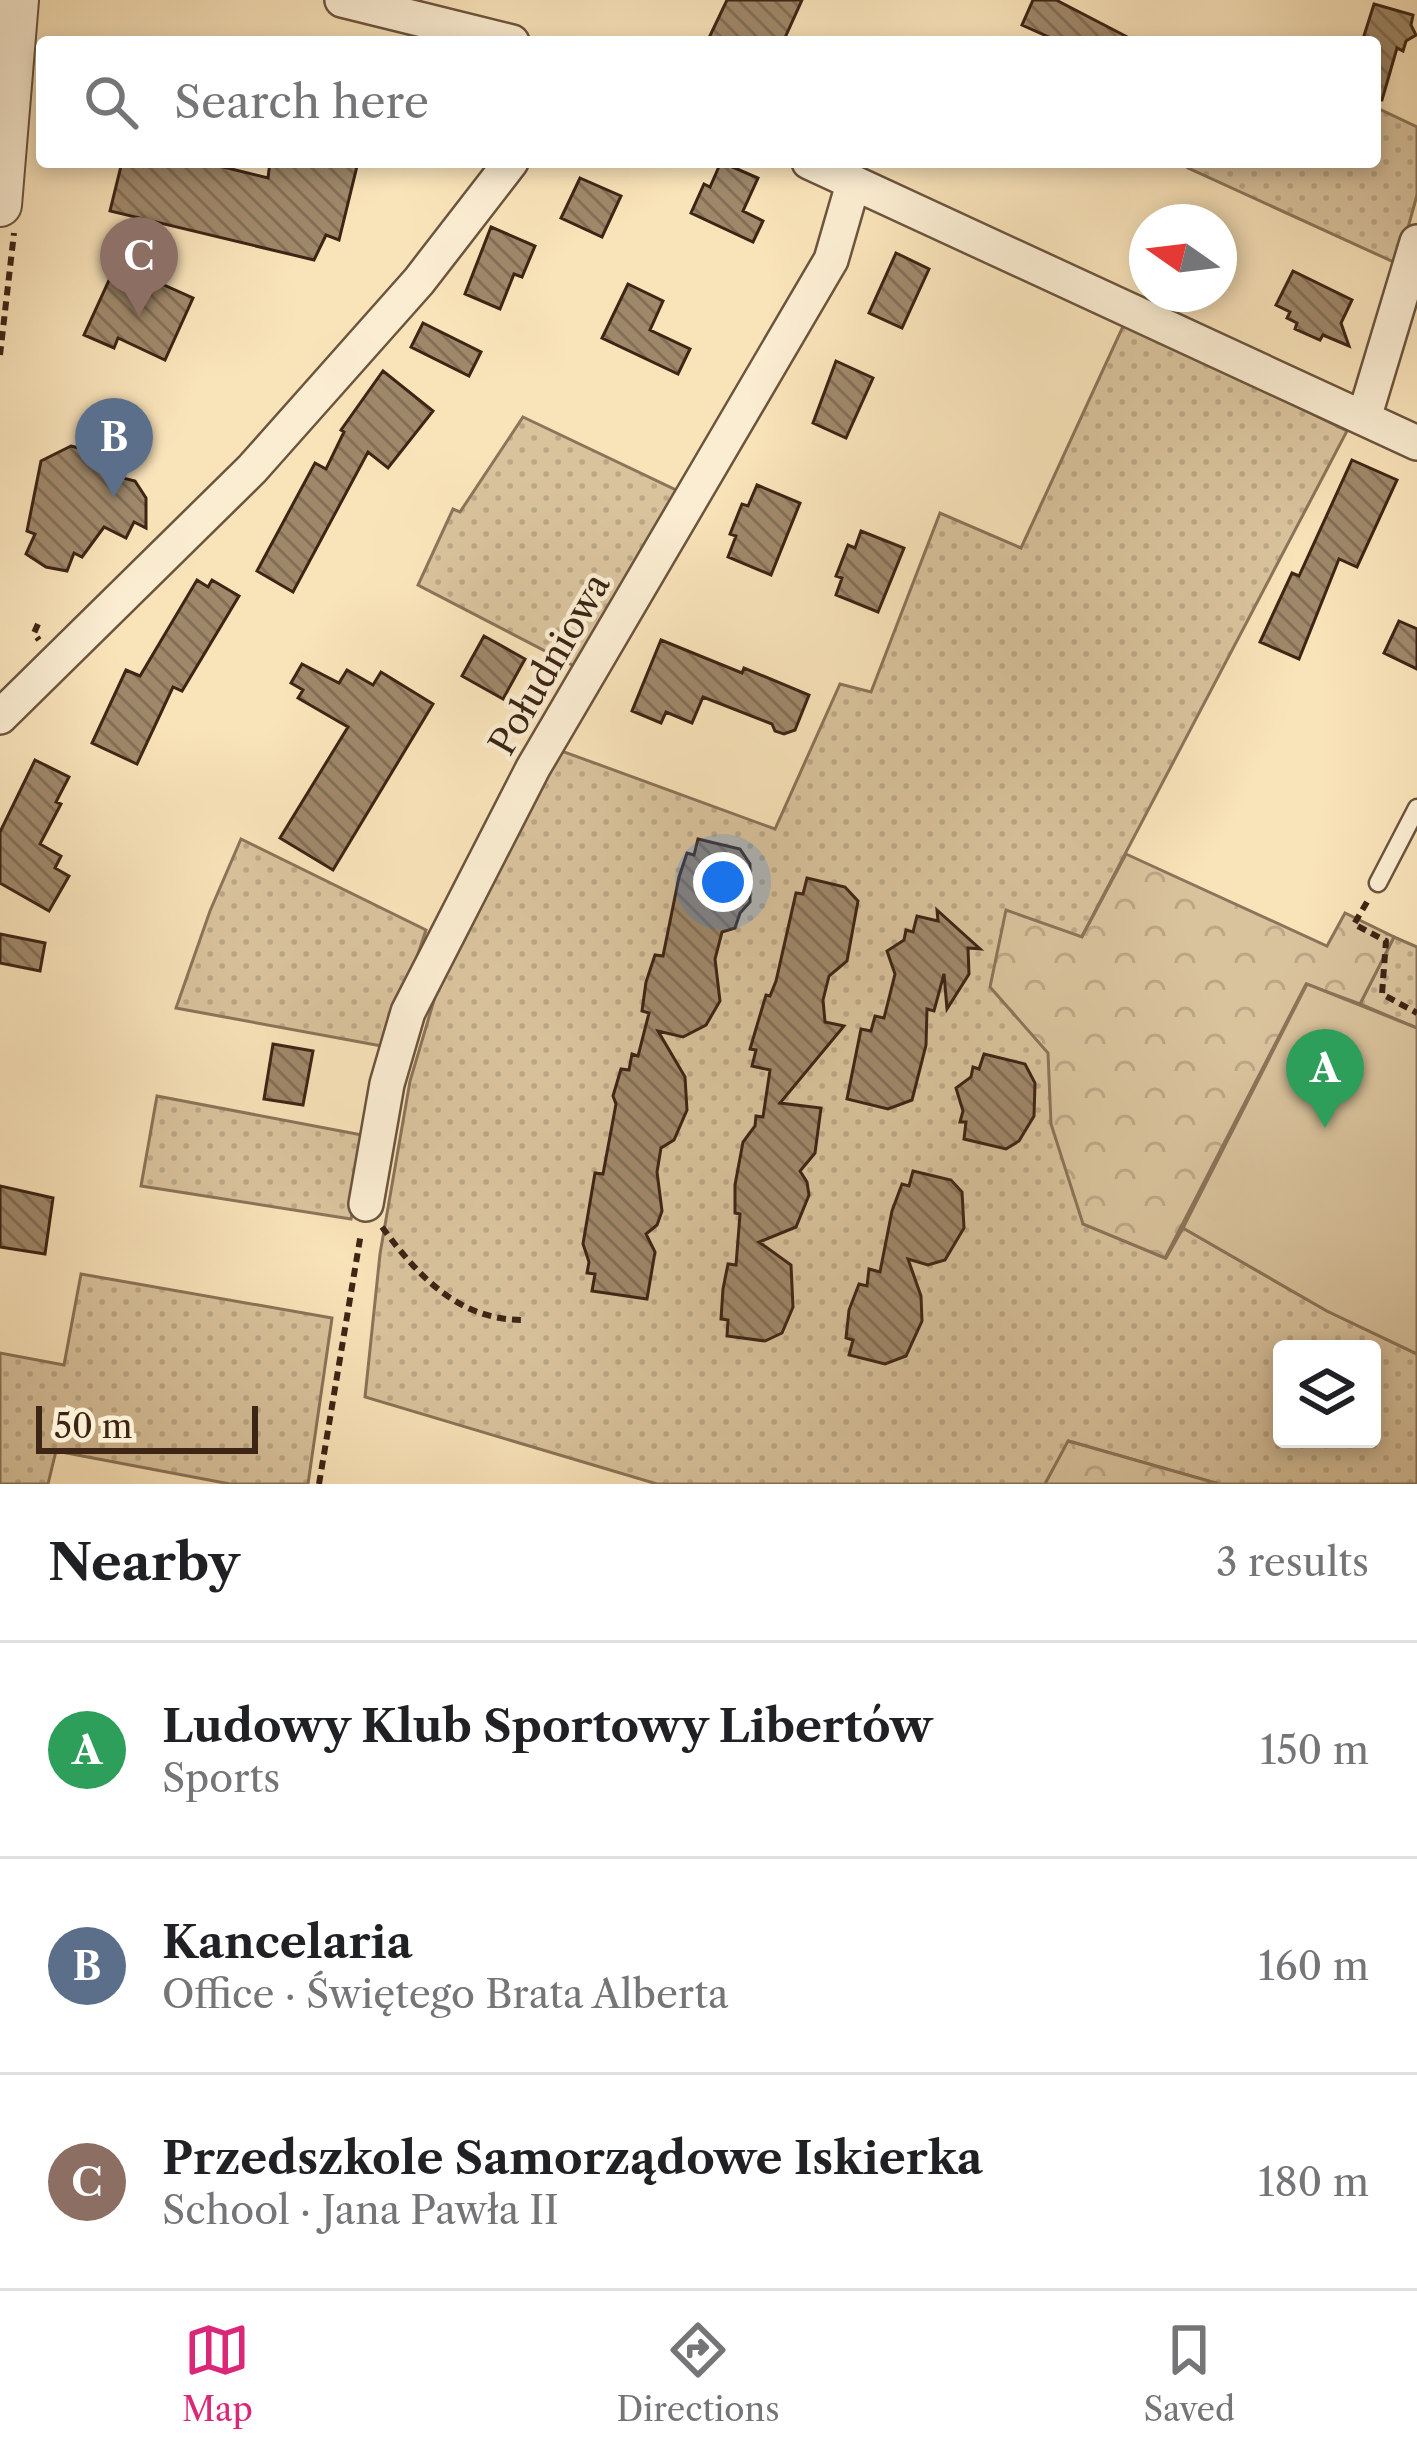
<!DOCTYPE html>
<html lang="en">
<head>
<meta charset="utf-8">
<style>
	:root { --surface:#fff; --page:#f6f6f6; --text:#202124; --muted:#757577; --line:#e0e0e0; --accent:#db2777 }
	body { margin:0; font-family:"Libre Caslon Text",serif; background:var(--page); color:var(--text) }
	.controls { position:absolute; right:36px; bottom:36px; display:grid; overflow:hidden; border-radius:12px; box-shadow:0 6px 18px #0003 }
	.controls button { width:108px; height:108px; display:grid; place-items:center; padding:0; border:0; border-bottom:3px solid var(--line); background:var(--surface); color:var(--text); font:60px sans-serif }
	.compass { position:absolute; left:1129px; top:204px; width:108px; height:108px; border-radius:50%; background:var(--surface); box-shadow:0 6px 18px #0003; rotate:284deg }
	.scale { position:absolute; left:36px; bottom:30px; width:222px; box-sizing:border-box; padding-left:12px; border:6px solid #3d2515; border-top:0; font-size:33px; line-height:42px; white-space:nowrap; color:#3d2515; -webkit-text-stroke:9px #fbedd2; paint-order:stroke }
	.you { position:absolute; left:723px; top:882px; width:42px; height:42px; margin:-30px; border:9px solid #fff; border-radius:50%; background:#1a73e8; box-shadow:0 0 0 18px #1a73e833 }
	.badge { display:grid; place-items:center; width:78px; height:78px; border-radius:50%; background:var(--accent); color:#fff; font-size:39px; font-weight:700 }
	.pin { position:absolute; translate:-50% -99px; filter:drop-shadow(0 3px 6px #0008) }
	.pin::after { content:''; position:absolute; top:63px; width:42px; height:36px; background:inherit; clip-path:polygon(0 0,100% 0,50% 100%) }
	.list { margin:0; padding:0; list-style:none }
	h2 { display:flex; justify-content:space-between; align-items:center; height:156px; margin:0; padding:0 48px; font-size:51px }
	h2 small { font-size:39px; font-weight:400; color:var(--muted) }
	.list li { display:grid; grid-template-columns:78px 1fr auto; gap:36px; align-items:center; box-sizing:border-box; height:216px; padding:0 48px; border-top:3px solid var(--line) }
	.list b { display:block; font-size:45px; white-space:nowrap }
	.list p { margin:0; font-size:39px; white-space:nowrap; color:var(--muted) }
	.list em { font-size:39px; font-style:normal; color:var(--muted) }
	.icon { flex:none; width:66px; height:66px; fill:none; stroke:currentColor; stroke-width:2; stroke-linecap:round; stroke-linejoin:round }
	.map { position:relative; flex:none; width:1417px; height:1484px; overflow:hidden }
	.search { position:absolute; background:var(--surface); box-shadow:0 6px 18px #0003; left:36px; right:36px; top:36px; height:132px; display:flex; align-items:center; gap:30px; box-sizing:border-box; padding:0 42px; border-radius:12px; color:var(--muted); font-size:45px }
	.sheet { height:804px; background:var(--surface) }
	nav { display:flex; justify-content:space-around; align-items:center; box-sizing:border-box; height:168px; border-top:3px solid var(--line); background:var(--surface); font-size:33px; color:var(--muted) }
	nav a { display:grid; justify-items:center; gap:6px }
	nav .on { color:var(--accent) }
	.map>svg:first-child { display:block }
	.grass { fill:url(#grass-dots); stroke:#8b7459; stroke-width:3; fill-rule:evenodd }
	.forest { fill:url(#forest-crowns); stroke:#8b7459; stroke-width:3 }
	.park { fill:#d9c39d; stroke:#8b7459; stroke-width:3 }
	.building { fill:url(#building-back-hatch); stroke:#3d2515; stroke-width:3 }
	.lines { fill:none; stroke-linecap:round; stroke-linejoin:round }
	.service-casing { stroke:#6c543e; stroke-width:21 }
	.minor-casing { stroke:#6c543e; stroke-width:38 }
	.tertiary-casing { stroke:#6c543e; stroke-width:46 }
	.path { stroke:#3d2515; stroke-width:6; stroke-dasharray:9 6; stroke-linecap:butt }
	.service { stroke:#fbedd2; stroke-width:16 }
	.minor { stroke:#fbedd2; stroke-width:33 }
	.tertiary { stroke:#fbedd2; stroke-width:42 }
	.labels { text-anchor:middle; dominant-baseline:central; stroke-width:9; stroke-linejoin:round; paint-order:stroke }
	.street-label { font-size:36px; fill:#3d2515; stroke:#fbedd2 }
</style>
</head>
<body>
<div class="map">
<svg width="1417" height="1484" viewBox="0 0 1417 1484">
	<defs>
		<pattern id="grass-dots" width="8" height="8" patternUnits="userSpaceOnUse" patternTransform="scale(3)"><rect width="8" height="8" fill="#d9c39d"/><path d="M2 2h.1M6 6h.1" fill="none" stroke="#bba786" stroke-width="1.8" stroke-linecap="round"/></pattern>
		<pattern id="forest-crowns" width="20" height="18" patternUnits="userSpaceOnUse" patternTransform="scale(3)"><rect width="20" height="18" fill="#d9c39d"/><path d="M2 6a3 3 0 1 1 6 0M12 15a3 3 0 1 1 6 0" fill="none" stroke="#bba786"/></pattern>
		<pattern id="building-back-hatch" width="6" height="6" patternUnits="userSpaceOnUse" patternTransform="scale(3)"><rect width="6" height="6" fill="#9f886a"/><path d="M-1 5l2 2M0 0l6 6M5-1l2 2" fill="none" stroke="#836f56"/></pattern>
	</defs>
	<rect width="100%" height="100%" fill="#f9e3b9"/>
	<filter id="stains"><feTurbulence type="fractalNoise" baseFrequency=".00167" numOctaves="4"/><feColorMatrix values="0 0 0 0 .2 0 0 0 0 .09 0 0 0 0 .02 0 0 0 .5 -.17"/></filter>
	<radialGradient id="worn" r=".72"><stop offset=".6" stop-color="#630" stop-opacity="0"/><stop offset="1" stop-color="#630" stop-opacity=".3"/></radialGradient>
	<path class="grass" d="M1375 107 1417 127V195L1398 264 1188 168 1190 162H1375Z
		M1125 322 1347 431 1082 936 1083 1224 1166 1258 1183 1228 1327 1311 1417 1354V1484H1219L1069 1441 1045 1484H657L365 1397 380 1254 410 1081 440 980 559 750 775 829 840 684 871 692 940 513 1021 548ZM1282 1349H1372V1439H1282Z
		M523 417 678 491 576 667 418 585 453 509 460 512Z
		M241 839 426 930 387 1047 176 1008 210 911Z
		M1394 937 1417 947V1028L1360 1004Z
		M157 1096 367 1136 351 1219 141 1186Z
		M81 1274 332 1318 308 1484H230L56 1451 48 1484H0V1353L64 1365Z"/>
	<path class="forest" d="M1126 854 1327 946 1345 913 1394 937 1360 1004 1306 984 1165 1258 1083 1224 1051 1124 1048 1053 990 987 1006 910 1082 937Z
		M1068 1441 1219 1484H1045Z"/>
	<path class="park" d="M1307 984 1417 1028V1354L1327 1311 1183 1228Z"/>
	<path class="building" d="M727 0H802L783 42H707Z
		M1033 0H1056L1137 42H1060L1022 25Z
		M1374 4 1413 15 1411 25 1416 35 1406 41 1403 51 1397 48 1382 100H1375V42H1362Z
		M122 162H203L268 178 270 162H358L339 240 326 235 314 260 110 211Z
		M721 162 758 178 743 211 763 221 753 242 691 213 704 184 710 187Z
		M580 178 621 196 602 237 561 218Z
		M491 227 535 246 522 277 514 274 500 309 465 294Z
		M896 253 929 269 902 328 869 313Z
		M121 254 149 266 144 276 193 298 165 360 118 338 114 348 84 335Z
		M1293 271 1352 300 1341 323 1349 346 1323 335 1320 340 1295 329 1297 323 1287 318 1290 312 1276 305Z
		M628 284 663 301 650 330 690 349 678 374 602 338Z
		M423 323 481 352 469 376 411 347Z
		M836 361 873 378 846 438 813 423Z
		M383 371 433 411 388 468 368 452 293 592 257 571 315 463 326 469 344 432 341 430Z
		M71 446 98 453 96 460 115 476 135 481 146 498V528L134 522 126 538 104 527 82 557 74 553 67 571 46 567 26 554 35 534 27 531 41 461Z
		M1352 460 1397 480 1357 567 1339 559 1299 659 1260 642 1292 573 1299 576Z
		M757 485 800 503 771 575 728 557 736 536 730 534 742 504 748 506Z
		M861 531 904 548 878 612 836 595 842 578 836 576 848 545 855 548Z
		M197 580 208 587 212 580 239 596 182 691 173 687 137 764 92 743 126 670 140 676Z
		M1399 621 1417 629V669L1384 653Z
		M484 636 525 659 503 699 462 676Z
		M661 640 742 673 744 668 809 695 795 730 784 734 775 731 772 724 703 697 692 723 666 712 661 723 632 711Z
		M302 664 339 683 347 670 373 685 381 672 433 704 333 870 280 838 348 727 298 698 303 690 291 683Z
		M35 760 69 777 56 802 61 804 40 844 61 856 55 868 69 876 49 911 0 883V832Z
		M698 839 740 849 750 864V902L740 913 735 928 722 932 715 959 720 1001 706 1025 683 1037 658 1031 685 1077 687 1110 674 1140 661 1148 657 1172 662 1211 657 1225 646 1234 655 1252 647 1299 592 1291 595 1274 587 1273 589 1262 583 1244 595 1173 603 1174 616 1104 613 1096 621 1069 629 1070 632 1054 638 1056 649 1013 642 1011 646 982 655 955 663 956 679 877 687 853 694 855Z
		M807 878 845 887 858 901 847 961 829 976 823 1000 825 1022 844 1026 780 1103 821 1108 815 1153 800 1171 807 1182 809 1195 796 1227 759 1242 791 1265 793 1307 782 1333 765 1341 727 1336 728 1320 721 1319 723 1289 728 1264 736 1265 740 1214 735 1213V1185L743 1142 755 1126 756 1116 763 1117 770 1070 752 1066 756 1050 750 1049 766 995 770 996 776 981 796 893 803 894Z
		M937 910 980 949 968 948 969 974 947 1009 944 974 934 1011 927 1009 926 1045 912 1100 888 1109 847 1099 861 1029 871 1031 875 1016 884 1018 895 974 887 951 904 940 906 930 913 932 917 916 938 921Z
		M0 934 45 943 40 971 0 963Z
		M273 1044 313 1051 303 1105 264 1099Z
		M984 1054 1025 1064 1035 1083 1034 1116 1019 1141 1006 1149 964 1139 966 1122H960L963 1111 956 1088 971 1077 973 1067 979 1069Z
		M913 1171 951 1180 962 1192 964 1228 945 1260 928 1265 908 1259 921 1296 922 1321 906 1356 885 1364 849 1355 853 1340 846 1338 849 1310 859 1284 867 1286 869 1269 880 1272 892 1211 902 1184 909 1186Z
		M0 1186 53 1198 45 1254 0 1247Z"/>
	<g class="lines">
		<defs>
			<path id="service" d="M1378 883 1417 808"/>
			<path id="minor" d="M342 0 512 42
				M809 162 1417 443
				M1364 418 1417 242
				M0 717 252 469 419 281 511 162
				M366 1204 387 1084 408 1012 533 768 831 260 853 184"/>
			<path id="tertiary" d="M0 205 17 0"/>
		</defs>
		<use href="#service" class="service-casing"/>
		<use href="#minor" class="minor-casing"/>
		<use href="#tertiary" class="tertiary-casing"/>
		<path class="path" d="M0 355 14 233
			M38 624 34 633 39 640
			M1367 902 1354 924 1386 941 1382 994 1417 1013
			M382 1227C418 1276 459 1321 525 1320
			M319 1484 361 1233"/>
		<use href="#service" class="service"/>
		<use href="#minor" class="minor"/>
		<use href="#tertiary" class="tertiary"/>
	</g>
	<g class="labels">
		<g class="street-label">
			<text transform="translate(549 664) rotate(-60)">Południowa</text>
		</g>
	</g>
	<rect width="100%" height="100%" filter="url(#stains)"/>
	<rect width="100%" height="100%" fill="url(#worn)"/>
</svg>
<div class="controls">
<button><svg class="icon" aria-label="layers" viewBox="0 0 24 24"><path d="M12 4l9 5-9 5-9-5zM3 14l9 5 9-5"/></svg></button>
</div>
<svg class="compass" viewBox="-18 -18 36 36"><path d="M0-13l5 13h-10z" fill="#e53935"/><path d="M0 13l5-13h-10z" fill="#757577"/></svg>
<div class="scale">50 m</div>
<div class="you"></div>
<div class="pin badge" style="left:1325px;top:1128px;background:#2e9e5b">A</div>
<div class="pin badge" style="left:114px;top:497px;background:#5c6f8a">B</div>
<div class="pin badge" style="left:139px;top:316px;background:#8d6e63">C</div>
<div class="search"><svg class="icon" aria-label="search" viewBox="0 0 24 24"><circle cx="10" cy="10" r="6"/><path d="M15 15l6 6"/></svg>Search here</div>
</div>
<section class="sheet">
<h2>Nearby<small>3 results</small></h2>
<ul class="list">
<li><span class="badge" style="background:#2e9e5b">A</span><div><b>Ludowy Klub Sportowy Libertów</b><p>Sports</p></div><em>150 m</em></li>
<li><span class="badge" style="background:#5c6f8a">B</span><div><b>Kancelaria</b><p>Office · Świętego Brata Alberta</p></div><em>160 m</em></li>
<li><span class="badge" style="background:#8d6e63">C</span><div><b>Przedszkole Samorządowe Iskierka</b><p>School · Jana Pawła II</p></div><em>180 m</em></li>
</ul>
</section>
<nav>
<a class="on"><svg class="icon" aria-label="map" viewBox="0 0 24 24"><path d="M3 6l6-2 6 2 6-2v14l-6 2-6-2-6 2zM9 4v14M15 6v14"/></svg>Map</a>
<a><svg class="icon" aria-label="directions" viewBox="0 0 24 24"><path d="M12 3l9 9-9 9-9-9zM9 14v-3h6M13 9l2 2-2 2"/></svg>Directions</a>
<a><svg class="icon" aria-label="saved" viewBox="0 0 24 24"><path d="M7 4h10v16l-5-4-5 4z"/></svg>Saved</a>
</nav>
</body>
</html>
